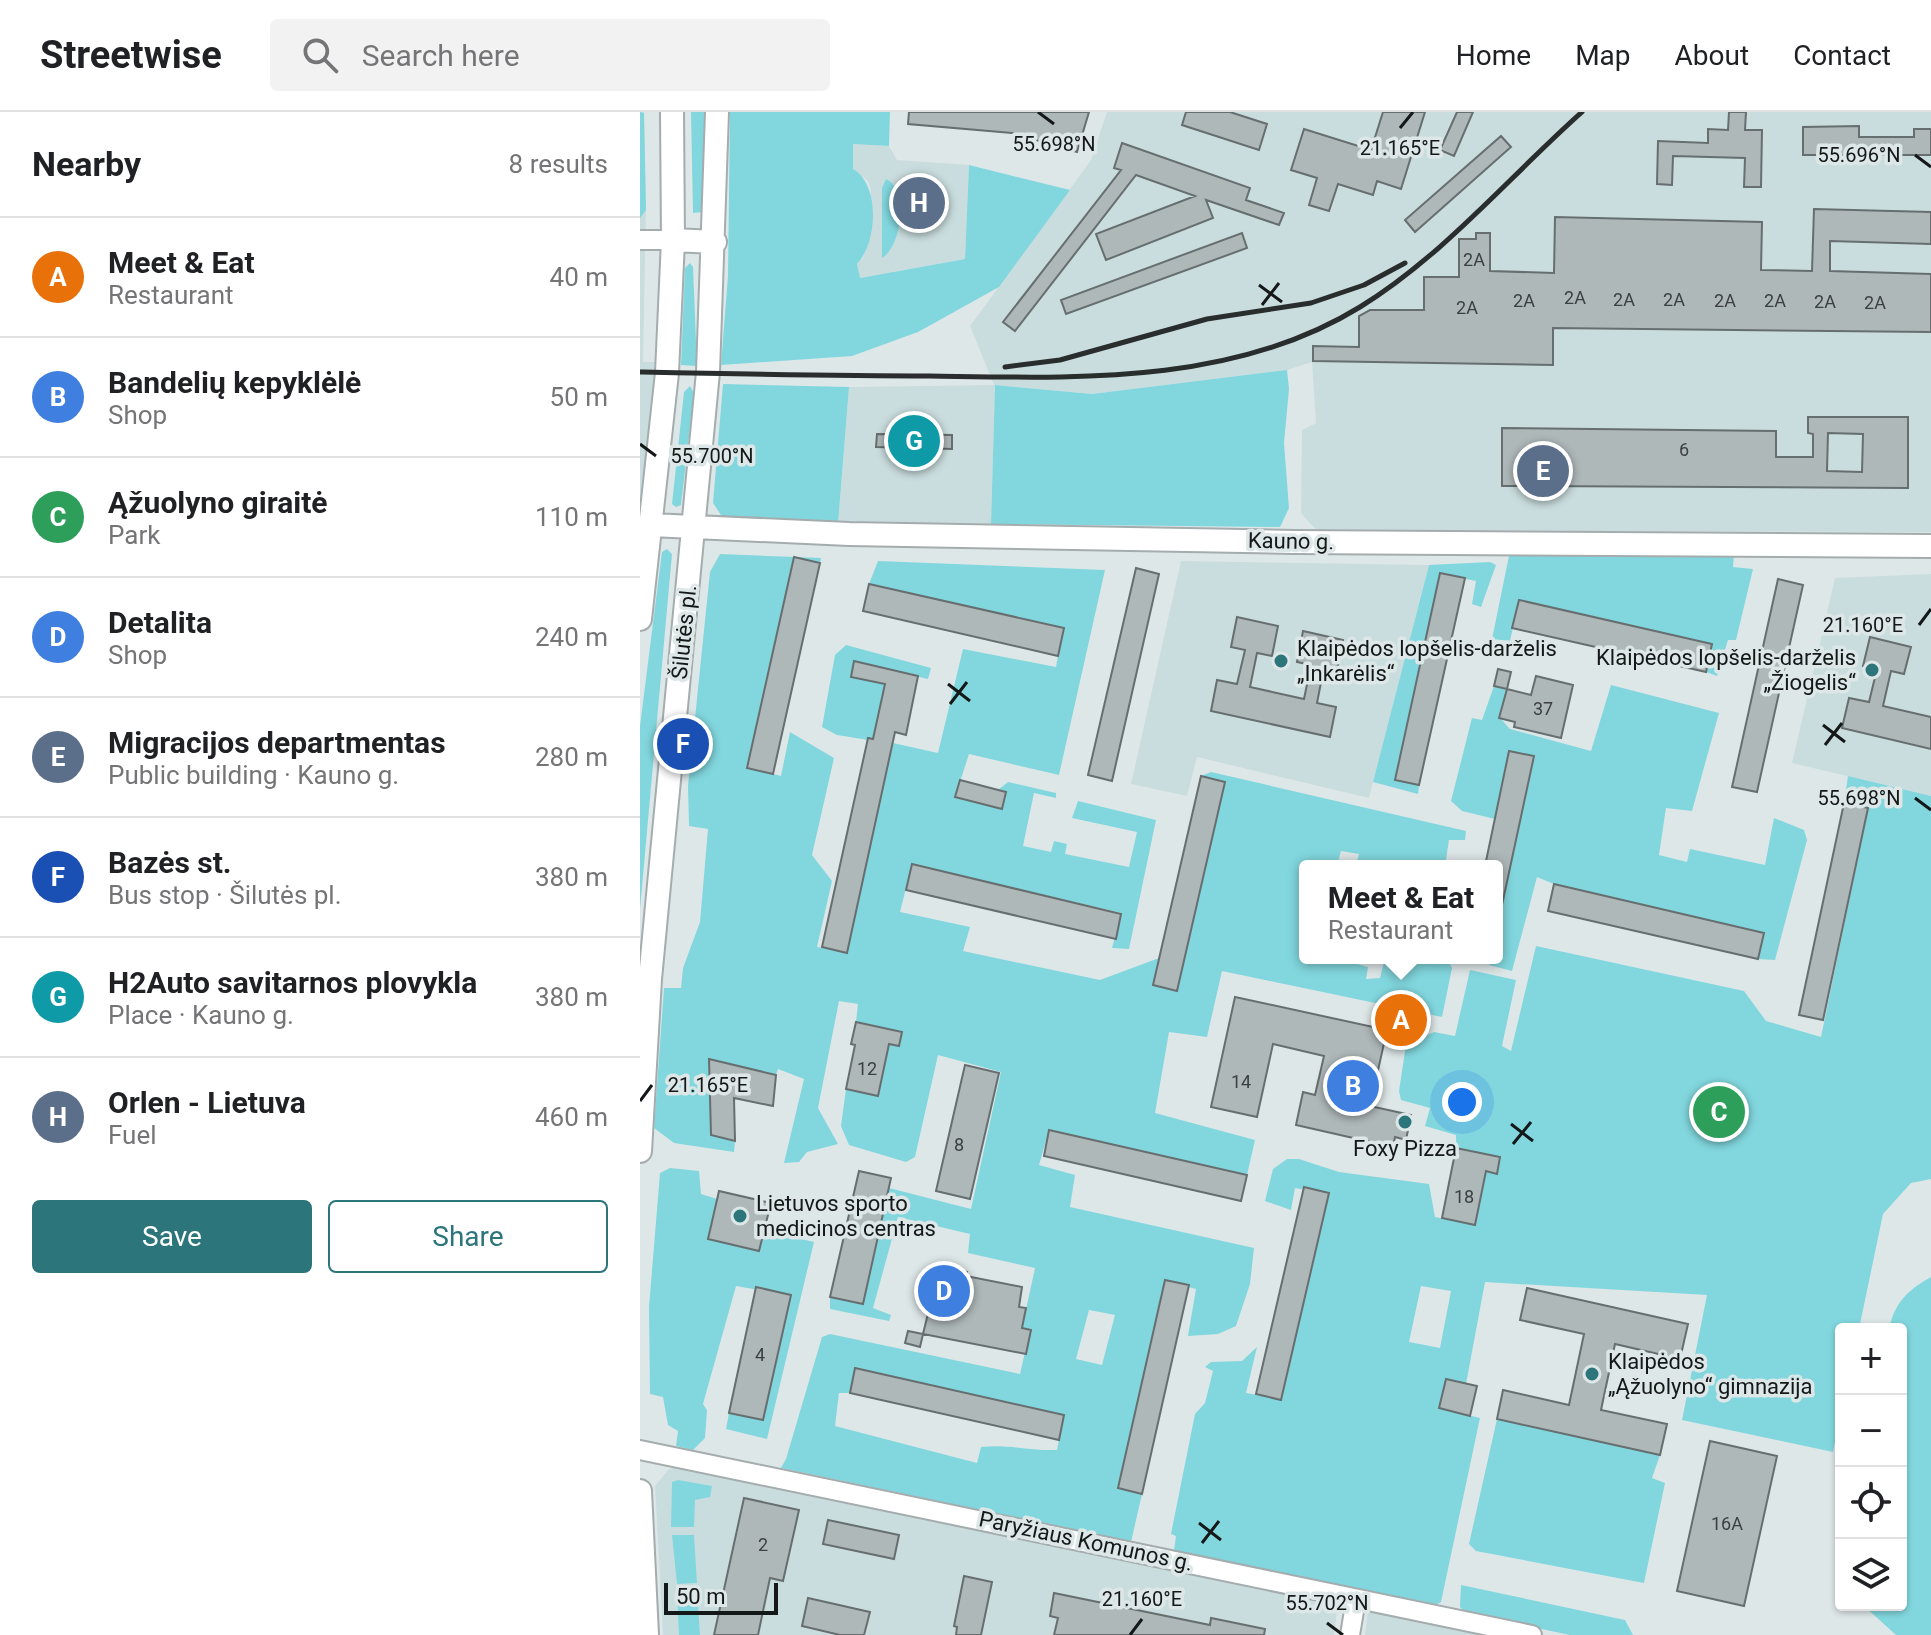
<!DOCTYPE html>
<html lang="en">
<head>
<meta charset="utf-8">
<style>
	:root { --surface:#fff; --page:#f2f2f2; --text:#202124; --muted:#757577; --line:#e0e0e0; --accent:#2b757b }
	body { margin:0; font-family:Roboto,sans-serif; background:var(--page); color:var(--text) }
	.controls { position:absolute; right:24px; bottom:24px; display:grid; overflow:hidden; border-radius:8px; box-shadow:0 2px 6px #0004 }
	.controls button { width:72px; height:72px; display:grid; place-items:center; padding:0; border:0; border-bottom:2px solid var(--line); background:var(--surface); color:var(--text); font:40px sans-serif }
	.scale { position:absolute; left:24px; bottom:20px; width:114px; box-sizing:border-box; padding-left:8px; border:4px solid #141818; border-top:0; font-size:22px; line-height:28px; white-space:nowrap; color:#141818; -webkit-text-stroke:6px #dee7e8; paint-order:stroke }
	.you { position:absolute; left:822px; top:990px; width:28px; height:28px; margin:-20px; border:6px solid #fff; border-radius:50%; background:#1a73e8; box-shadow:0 0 0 12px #1a73e833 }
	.badge { display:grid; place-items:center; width:52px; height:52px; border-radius:50%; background:var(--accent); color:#fff; font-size:26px; font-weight:700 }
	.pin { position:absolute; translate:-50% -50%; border:4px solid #fff; box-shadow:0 2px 8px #0006 }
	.popup { position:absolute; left:659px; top:748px; width:204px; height:104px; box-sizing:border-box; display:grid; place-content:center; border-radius:8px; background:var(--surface); filter:drop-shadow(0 2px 6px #0005); font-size:26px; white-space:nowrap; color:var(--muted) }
	.popup b { font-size:30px; color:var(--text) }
	.popup::after { content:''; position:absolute; left:50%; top:100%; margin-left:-16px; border:16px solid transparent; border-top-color:var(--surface) }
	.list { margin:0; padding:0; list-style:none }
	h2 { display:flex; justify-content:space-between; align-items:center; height:104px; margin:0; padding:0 32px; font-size:34px }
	h2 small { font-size:26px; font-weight:400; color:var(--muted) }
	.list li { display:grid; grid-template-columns:52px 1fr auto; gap:24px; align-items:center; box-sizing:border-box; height:120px; padding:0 32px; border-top:2px solid var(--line) }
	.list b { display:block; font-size:30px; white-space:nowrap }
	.list p { margin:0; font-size:26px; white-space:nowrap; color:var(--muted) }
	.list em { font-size:26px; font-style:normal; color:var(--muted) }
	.actions { display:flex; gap:16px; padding:24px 32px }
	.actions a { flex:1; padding:18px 0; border:2px solid var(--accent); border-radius:8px; text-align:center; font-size:28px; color:var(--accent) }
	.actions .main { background:var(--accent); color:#fff }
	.icon { flex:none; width:44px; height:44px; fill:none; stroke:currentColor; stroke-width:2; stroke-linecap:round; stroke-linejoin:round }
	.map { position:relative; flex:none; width:1291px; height:1523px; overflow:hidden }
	header { display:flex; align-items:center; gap:48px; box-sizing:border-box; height:112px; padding:0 40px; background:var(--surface); border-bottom:2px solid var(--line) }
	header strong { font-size:38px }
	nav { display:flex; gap:44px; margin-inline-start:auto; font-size:28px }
	.search { width:560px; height:72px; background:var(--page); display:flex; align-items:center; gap:20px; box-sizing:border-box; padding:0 28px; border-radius:8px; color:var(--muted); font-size:30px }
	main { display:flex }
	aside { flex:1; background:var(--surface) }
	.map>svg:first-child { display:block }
	.built { fill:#caddde }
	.green { fill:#82d7de; fill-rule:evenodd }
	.building { fill:#afb8b9; stroke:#666e6f; stroke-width:2; fill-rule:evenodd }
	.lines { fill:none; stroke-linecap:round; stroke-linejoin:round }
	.minor-casing { stroke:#a4acad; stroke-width:22 }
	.major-casing { stroke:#a4acad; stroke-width:26 }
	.minor { stroke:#fff; stroke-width:18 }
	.major { stroke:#fff; stroke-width:22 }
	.rail { stroke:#292d2e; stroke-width:5 }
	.ticks { fill:none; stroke:#141818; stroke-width:3 }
	.poi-dot { fill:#2b757b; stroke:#dee7e8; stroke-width:3 }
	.labels { text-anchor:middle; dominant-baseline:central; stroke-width:7; stroke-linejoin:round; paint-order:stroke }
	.number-label { font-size:18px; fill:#3b4040 }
	.street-label { font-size:22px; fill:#141818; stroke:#dee7e8 }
	.poi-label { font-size:22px; fill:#141818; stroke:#dee7e8; text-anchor:start }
	.ticks-label { font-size:20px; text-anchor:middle; fill:#141818; stroke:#dee7e8; stroke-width:7; stroke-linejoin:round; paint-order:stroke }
</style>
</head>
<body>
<header>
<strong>Streetwise</strong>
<div class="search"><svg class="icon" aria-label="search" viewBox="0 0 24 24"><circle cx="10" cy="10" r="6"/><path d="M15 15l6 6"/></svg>Search here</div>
<nav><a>Home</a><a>Map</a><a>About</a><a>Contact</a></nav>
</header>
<main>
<aside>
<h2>Nearby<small>8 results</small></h2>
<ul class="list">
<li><span class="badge" style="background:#e8710a">A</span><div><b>Meet &amp; Eat</b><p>Restaurant</p></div><em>40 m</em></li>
<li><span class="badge" style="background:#3f7fe0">B</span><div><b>Bandelių kepyklėlė</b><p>Shop</p></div><em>50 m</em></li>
<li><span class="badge" style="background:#2e9e5b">C</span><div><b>Ąžuolyno giraitė</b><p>Park</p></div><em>110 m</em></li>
<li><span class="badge" style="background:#3f7fe0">D</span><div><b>Detalita</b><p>Shop</p></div><em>240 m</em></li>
<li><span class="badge" style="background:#5c6f8a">E</span><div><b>Migracijos departmentas</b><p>Public building · Kauno g.</p></div><em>280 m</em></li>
<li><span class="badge" style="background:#1a4fb4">F</span><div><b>Bazės st.</b><p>Bus stop · Šilutės pl.</p></div><em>380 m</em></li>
<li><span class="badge" style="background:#0f9aa8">G</span><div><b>H2Auto savitarnos plovykla</b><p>Place · Kauno g.</p></div><em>380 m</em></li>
<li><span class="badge" style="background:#5c6f8a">H</span><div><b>Orlen - Lietuva</b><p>Fuel</p></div><em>460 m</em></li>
</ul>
<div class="actions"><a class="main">Save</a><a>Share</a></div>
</aside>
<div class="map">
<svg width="1291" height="1523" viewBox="0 0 1291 1523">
	<rect width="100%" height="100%" fill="#dee7e8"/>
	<path class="built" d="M0 0H4L6 98 3 250H17L0 433Z
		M467 0H1291V420L676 418 661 401 662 318 676 311 672 250 647 258 452 282 355 273 351 412H198L209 275 354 273 330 214 451 48Z
		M213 32 249 34 257 48 329 53 325 147 219 166 217 152 223 146 231 79 228 69 213 57Z
		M541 449 789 453 729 686 557 645 547 684 491 672Z
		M1291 462V684L1152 651 1195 466Z
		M43 1352 679 1486 697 1499 694 1523H23L15 1374 28 1358Z
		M728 1499 842 1523H725Z"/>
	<path class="green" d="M0 0 4 1 6 98 0 106Z
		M51 0H64V100L53 101Z
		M90 0H250L249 34 213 32V57C241 73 237 131 217 152L220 166 325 147 329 53 430 78 359 175 278 220 212 244 81 253 88 164Z
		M246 67C269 77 262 134 242 146V76Z
		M50 151 53 155 57 254 41 253 45 156Z
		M647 258 649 277 644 331 649 396 640 415 351 412 355 273 452 282Z
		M83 272 209 275 198 412 83 406 73 391Z
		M50 274 54 281 41 393 36 395 32 392 44 280Z
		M27 437 32 442 0 797V614L22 440Z
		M870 439 1094 442 1093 455 1113 457 1096 528H1088L1077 564 1066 560 1072 532 879 488 870 529 852 527Z
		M80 442 181 446 180 451 154 445 107 655 141 664 150 620 194 646 172 743 192 769 177 835 207 840 253 632 197 623 182 615 195 543 206 533 291 556 288 567 247 558 236 616 255 620 253 631 298 641 323 537 416 555 423 516 229 472 238 449 465 458 419 663 329 642 315 685 362 697 366 680 358 678 368 670 416 681V686L394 681 383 734 411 740 414 729 427 732 425 742 489 755 497 720 432 706 438 689 516 708 489 837 472 836 481 801 272 752 260 800 330 815 323 839 460 868 519 846 513 873 537 879 585 670 561 664 571 660 826 719 825 728H809L805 754H716L719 742 701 739 697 754H665V846H696L728 855 726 867 740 866 745 846H807L812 856 802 905 582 859 567 925 529 920 515 1001 615 1028 607 1063 409 1018 399 1053 435 1063 430 1095 614 1136 610 1172 596 1214 578 1222 548 1224 556 1177 525 1169 478 1376 502 1382 491 1430 141 1356 146 1347 182 1225 190 1222 380 1262 390 1218 382 1216 395 1156 328 1141 330 1122 258 1105 233 1196 251 1203 249 1209 190 1197V1185L223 1192 249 1076 331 1097 361 960 298 943 275 1045 266 1050 209 1033 201 1014 206 977 238 984 249 932 258 934 261 920 216 910 218 892 199 889 178 996 198 1032 167 1040 159 1050 144 1051 164 967 138 957 136 963 70 947 71 1023 95 1029 94 1040 34 1031 14 1016 24 876H41L43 856 60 810 68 717 49 714 48 674 70 460ZM449 1198 475 1203 462 1253 436 1247ZM216 1256 424 1303 417 1338C391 1339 367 1332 341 1335L337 1351 195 1314 199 1281H210Z
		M850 450 856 453 841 495 832 492 836 469 800 462 755 668 779 673 778 682 733 670 789 453Z
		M971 573 1079 601 1052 699 1026 696 1019 743 1047 750 1050 737 1125 753 1134 706 1164 718 1167 728 1135 848 1118 847 1124 821 914 772 897 765 872 859 849 853 851 846H857V818L894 644 869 639 855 707 822 699 811 689 832 606 842 608 854 574 867 577 860 606 870 617 951 639Z
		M1208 664 1291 684V1067L1271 1071 1243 1102 1219 1217H1201V1300L1193 1340 1042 1308 1067 1183 845 1170 826 1272 799 1296 840 1306 801 1490 794 1494 534 1439 536 1424 531 1422 555 1302 565 1291 573 1259 565 1255 571 1250 602 1249 617 1235 606 1281 641 1287 689 1082 655 1076 651 1098 625 1089 633 1057 647 1047H659L699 1060 789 1072 795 1105 835 1113 846 1059 857 1061 860 1045 816 1036V1023L785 1014 790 996 761 988 759 979 766 933 794 920 815 924 830 858 876 868 862 934 871 939 896 834 1104 879 1126 909 1181 925 1228 697 1204 691ZM781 1174 811 1179 800 1236 769 1230Z
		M30 1056 59 1059 61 1082 77 1087 69 1127 119 1139 124 1118 174 1130 127 1327 86 1317 89 1301 123 1308 151 1184 96 1174 63 1292 67 1298 65 1326 53 1338 36 1334 38 1319 28 1313 23 1285 10 1282 9 1195 20 1061Z
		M1291 1165V1523H1256L1223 1493H1261V1217H1249C1255 1190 1268 1178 1291 1165Z
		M857 1307 1020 1343 1012 1366 1025 1371 1004 1471 836 1439 829 1432Z
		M38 1368 72 1374 70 1385 55 1388 54 1415H31L32 1370Z
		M32 1423H54L57 1471 37 1472Z
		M821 1473 985 1508 993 1523H930L826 1501 820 1495Z
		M57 1478 60 1523H39L37 1480Z"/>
	<path class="building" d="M269 0H449L437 40 372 21 268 12Z
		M546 0H590L627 12 619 38 542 13Z
		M743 0H785L761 77 737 69 733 83 698 72 689 99 669 93 677 66 651 58 664 17 731 38Z
		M817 0H833L814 44 800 38Z
		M1089 0H1106L1105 18H1122L1121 75H1104L1105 46 1033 44 1032 73 1017 72 1018 29 1068 31V17L1088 18Z
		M1219 14V25H1274V17H1291V43H1163V15Z
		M861 24 871 35 775 120 765 108Z
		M482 31 610 76 606 88 644 101 639 113 566 88 573 106 466 148 456 122 555 84 496 63 375 219 363 210 481 58 474 56Z
		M262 83 296 84V99H262Z
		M1174 97 1291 100V132L1190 129V159L1291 162V220L913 216V253L673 249V234L719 235V204L730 198H784V165H819V127H836V121H850V159L914 161 915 105 1122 110 1121 158 1172 159Z
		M602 121 607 136 426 202 421 188Z
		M1168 305H1268V376L862 374V316L1136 319V345H1173V322L1168 321ZM1188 321 1223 322 1222 360 1187 359Z
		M237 322 312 323V337L236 335Z
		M154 445 180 451 133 662 107 656Z
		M496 456 519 462 472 669 448 663Z
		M800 461 825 466 779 673 755 668Z
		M1138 467 1163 473 1117 680 1092 675Z
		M229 472 424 516 418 544 223 499Z
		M879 488 1072 532 1066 560 872 516Z
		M597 505 638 514 632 544 617 541 610 575 664 587 671 553 657 550 663 519 703 528 697 558 684 555 677 591 696 595 690 625 571 599 577 568 597 572 605 538 591 535Z
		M1230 525 1271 535 1264 562 1251 559 1243 594 1291 605V637L1202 616 1209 586 1229 590 1237 557 1223 554Z
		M214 549 278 564 266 623 255 620 207 841 182 835 228 626 233 627 245 572 211 565Z
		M858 557 871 560 867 577 891 583 896 564 933 573 921 626 874 615 875 610 859 606 867 577 854 574Z
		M869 639 894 644 862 793 857 792V754H845Z
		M561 664 585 670 537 879 513 873Z
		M320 668 366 680 362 697 315 685Z
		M1204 691 1228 696 1183 908 1159 903Z
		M272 752 481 802 476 827 266 778Z
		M914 772 1124 821 1118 847 908 799Z
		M595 885 747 918 730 994 771 1003 766 1028 755 1025 753 1035 656 1013 663 980 675 983 684 944 633 932 617 1005 571 995Z
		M216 910 262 920 259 934 249 932 238 984 206 977 215 933 211 932Z
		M69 947 136 963 133 994 94 986 95 1029 71 1023Z
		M325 953 359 961 330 1087 296 1079Z
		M409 1018 607 1063 601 1089 404 1044Z
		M816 1036 860 1045 857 1062 846 1059 835 1113 802 1106Z
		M219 1059 251 1066 223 1192 190 1185Z
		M664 1075 689 1081 641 1288 616 1282Z
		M79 1079 131 1091 119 1139 68 1127Z
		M300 1153 327 1160 326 1164 382 1175 379 1195 386 1196 382 1216 391 1218 386 1242 283 1222Z
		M525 1168 549 1173 502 1382 478 1376Z
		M116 1175 151 1183 123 1308 89 1301Z
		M887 1176 1048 1212 1040 1247 975 1232 961 1298 1027 1312 1020 1343 857 1307 863 1278 929 1293 944 1222 880 1208Z
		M268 1219 283 1222 280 1235 265 1231Z
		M215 1256 424 1303 419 1328 210 1281Z
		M806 1267 837 1274 830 1304 799 1296Z
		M1070 1329 1137 1344 1104 1494 1037 1479Z
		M104 1386 159 1398 143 1469 130 1466 118 1523H74Z
		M188 1408 259 1423 254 1447 183 1432Z
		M324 1464 352 1470 341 1523H316L317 1515 314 1514Z
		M414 1481 570 1513 571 1506 625 1517 624 1523H414L418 1506 410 1504Z
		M168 1486 230 1500 224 1523H200L162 1514Z"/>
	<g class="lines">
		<defs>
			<path id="minor" d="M0 128H33
				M0 1338 892 1523
				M710 1523 716 1487"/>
			<path id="major" d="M33 128 75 130
				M11 413 209 422 654 430 1291 434
				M0 507 27 261 33 128 32 0
				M0 1039 10 867 68 260 77 0
				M0 1379 7 1523"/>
		</defs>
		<use href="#minor" class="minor-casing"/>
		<use href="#major" class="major-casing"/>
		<use href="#minor" class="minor"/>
		<use href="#major" class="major"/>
		<path class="rail" d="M365 255 420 248 567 207 671 191 724 173 765 151
			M0 260C97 262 193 264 290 264 434 266 592 274 720 195 803 144 869 65 942 0"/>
	</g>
	<path class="ticks" d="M398 0 414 12M760 16 773 0M1275 43 1291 55M619 173 642 190M622 193 639 171M0 332 16 344M1279 513 1291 497M308 572 330 589M310 592 327 570M1183 613 1205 630M1185 633 1202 611M1275 686 1291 698M0 989 12 973M871 1012 893 1029M873 1032 891 1010M559 1411 581 1428M562 1431 579 1409M687 1511 703 1523M490 1523 502 1507"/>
	<g class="poi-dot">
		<circle cx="641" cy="549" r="8"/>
		<circle cx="1232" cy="558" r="8"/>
		<circle cx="765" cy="1010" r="8"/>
		<circle cx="100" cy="1104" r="8"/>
		<circle cx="952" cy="1262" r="8"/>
	</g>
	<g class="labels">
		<g class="number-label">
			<text x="834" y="147">2A</text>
			<text x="935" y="185">2A</text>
			<text x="984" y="187">2A</text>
			<text x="1034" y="187">2A</text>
			<text x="884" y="188">2A</text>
			<text x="1085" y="188">2A</text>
			<text x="1135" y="188">2A</text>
			<text x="1185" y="189">2A</text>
			<text x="1235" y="190">2A</text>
			<text x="827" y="195">2A</text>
			<text x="1044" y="337">6</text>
			<text x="903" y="596">37</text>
			<text x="227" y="956">12</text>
			<text x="601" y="969">14</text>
			<text x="319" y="1032">8</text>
			<text x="824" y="1084">18</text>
			<text x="120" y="1242">4</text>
			<text x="1087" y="1411">16A</text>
			<text x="123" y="1432">2</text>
		</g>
		<g class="street-label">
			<text transform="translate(651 429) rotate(1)">Kauno g.</text>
			<text transform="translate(44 520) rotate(-84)">Šilutės pl.</text>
			<text transform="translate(446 1429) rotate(12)">Paryžiaus Komunos g.</text>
		</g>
		<g class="poi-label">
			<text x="657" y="536">Klaipėdos lopšelis-darželis<tspan x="657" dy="25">„Inkarėlis“</tspan></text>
			<text x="1216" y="545" text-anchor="end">Klaipėdos lopšelis-darželis<tspan x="1216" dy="25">„Žiogelis“</tspan></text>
			<text x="765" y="1036" text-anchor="middle">Foxy Pizza</text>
			<text x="116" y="1091">Lietuvos sporto<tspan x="116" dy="25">medicinos centras</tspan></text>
			<text x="968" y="1249">Klaipėdos<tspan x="968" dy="25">„Ąžuolyno“ gimnazija</tspan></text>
		</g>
	</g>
	<g class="ticks-label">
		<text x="414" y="39">55.698°N</text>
		<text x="760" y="43">21.165°E</text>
		<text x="1219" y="50">55.696°N</text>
		<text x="72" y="351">55.700°N</text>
		<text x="1223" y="520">21.160°E</text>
		<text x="1219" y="693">55.698°N</text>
		<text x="68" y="980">21.165°E</text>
		<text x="502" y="1494">21.160°E</text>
		<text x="687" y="1498">55.702°N</text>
	</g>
</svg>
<div class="controls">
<button>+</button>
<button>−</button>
<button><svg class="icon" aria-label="locate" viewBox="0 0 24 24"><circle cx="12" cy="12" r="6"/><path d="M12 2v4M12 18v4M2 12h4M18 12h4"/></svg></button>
<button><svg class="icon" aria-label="layers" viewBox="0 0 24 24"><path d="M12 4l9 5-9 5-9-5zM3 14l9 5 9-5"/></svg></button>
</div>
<div class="scale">50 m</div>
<div class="you"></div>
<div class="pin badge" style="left:761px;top:908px;background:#e8710a">A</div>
<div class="popup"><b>Meet &amp; Eat</b>Restaurant</div>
<div class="pin badge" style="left:713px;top:974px;background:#3f7fe0">B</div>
<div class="pin badge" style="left:1079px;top:1000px;background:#2e9e5b">C</div>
<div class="pin badge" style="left:304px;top:1179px;background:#3f7fe0">D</div>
<div class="pin badge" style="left:903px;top:359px;background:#5c6f8a">E</div>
<div class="pin badge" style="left:43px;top:632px;background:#1a4fb4">F</div>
<div class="pin badge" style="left:274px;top:329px;background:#0f9aa8">G</div>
<div class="pin badge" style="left:279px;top:91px;background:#5c6f8a">H</div>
</div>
</main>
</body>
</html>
